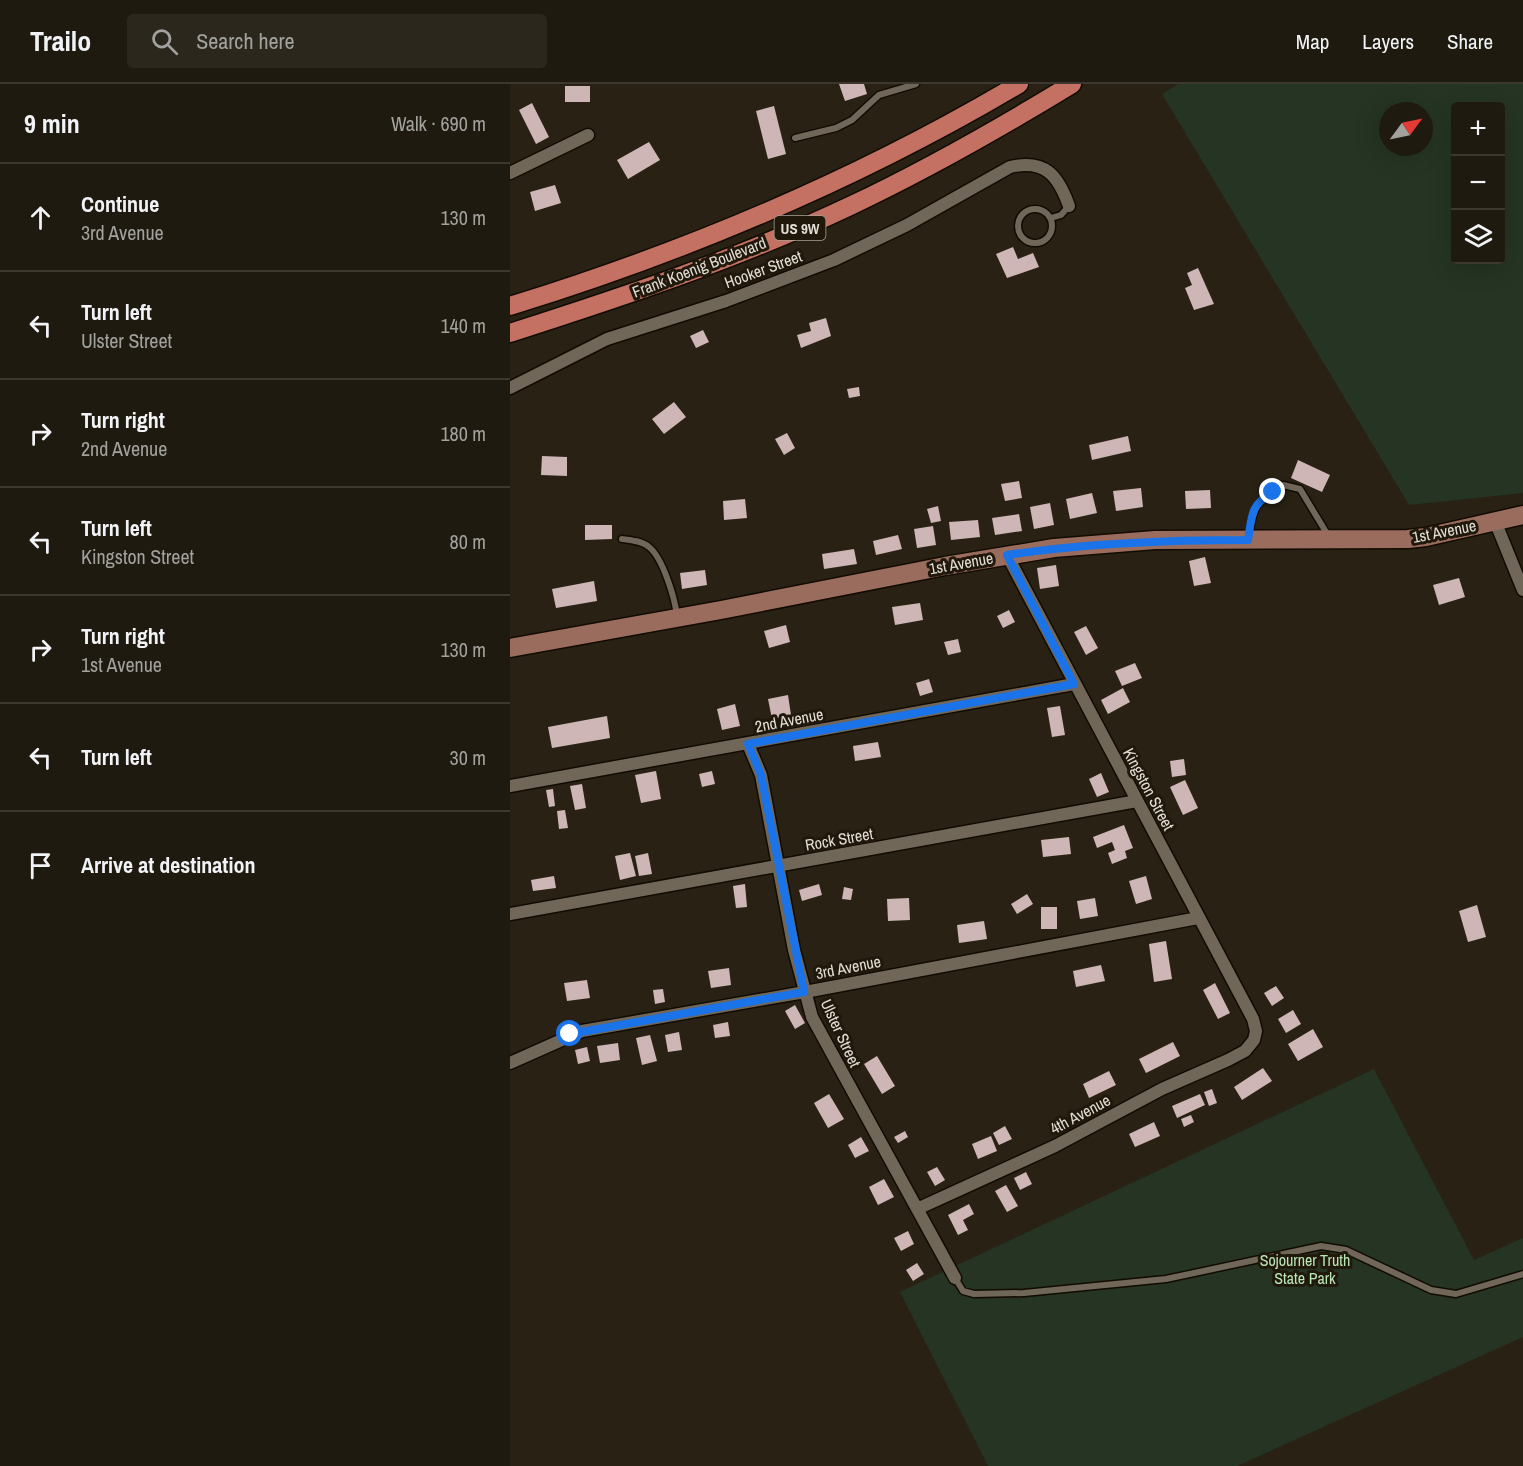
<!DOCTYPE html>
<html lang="en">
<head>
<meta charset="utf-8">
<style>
	:root { --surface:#1f1a0f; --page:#2c271d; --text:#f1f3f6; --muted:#a1a19e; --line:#3c382f }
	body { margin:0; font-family:"Archivo Narrow",sans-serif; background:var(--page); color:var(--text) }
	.controls { position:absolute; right:18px; top:18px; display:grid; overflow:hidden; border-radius:6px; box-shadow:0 6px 24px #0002 }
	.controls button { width:54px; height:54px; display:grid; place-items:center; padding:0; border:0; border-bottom:2px solid var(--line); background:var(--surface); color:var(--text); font:30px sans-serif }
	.compass { position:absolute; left:869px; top:18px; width:54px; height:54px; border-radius:50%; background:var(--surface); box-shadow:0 6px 24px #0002; rotate:57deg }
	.stop { position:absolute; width:18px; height:18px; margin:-14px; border:4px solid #1a73e8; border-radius:50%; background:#fff }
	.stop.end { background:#1a73e8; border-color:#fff; box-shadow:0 2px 6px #0008 }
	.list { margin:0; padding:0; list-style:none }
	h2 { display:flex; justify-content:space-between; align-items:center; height:78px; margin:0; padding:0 24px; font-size:26px }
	h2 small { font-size:20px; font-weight:400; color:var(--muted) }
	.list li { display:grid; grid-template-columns:39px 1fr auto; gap:18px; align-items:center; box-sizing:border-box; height:108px; padding:0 24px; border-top:2px solid var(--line) }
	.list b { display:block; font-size:22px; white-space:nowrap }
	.list p { margin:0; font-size:20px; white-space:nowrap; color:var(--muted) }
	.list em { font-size:20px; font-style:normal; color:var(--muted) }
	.icon { flex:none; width:33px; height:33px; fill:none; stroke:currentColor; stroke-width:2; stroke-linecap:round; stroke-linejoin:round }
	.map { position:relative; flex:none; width:1013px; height:1382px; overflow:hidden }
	header { display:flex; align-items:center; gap:36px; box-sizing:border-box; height:84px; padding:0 30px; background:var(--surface); border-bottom:2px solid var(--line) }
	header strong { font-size:28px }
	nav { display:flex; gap:33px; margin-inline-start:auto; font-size:21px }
	.search { width:420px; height:54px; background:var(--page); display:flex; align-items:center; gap:15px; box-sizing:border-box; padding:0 21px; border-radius:6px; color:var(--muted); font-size:22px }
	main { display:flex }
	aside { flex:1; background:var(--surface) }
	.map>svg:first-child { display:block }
	.green { fill:#253423; fill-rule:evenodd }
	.building { fill:#cdb6b5 }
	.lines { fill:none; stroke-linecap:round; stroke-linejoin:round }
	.lane-casing { stroke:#120b02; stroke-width:9 }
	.street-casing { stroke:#120b02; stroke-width:15 }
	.secondary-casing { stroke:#120b02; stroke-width:21 }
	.primary-casing { stroke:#120b02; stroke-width:21 }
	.lane { stroke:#706758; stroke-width:6 }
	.street { stroke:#706758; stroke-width:12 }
	.secondary { stroke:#9a6c5d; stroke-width:18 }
	.primary { stroke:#c47163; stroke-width:18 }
	.route { stroke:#1a73e8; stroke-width:8 }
	.labels { text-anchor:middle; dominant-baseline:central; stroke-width:6; stroke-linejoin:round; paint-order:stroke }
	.shield { fill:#20180b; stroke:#a8a298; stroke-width:1.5 }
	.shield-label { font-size:15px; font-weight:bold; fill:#e2ddd5 }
	.street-label { font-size:16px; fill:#e2ddd5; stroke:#20180b }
	.park-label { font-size:16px; fill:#b8e5b4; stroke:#20180b }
</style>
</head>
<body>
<header>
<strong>Trailo</strong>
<div class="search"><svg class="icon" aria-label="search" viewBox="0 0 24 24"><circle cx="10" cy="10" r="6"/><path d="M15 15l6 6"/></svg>Search here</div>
<nav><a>Map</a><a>Layers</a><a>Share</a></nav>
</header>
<main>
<aside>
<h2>9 min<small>Walk · 690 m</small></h2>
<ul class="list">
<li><svg class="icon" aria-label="ahead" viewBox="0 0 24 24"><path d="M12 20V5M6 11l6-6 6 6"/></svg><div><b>Continue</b><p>3rd Avenue</p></div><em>130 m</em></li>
<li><svg class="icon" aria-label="left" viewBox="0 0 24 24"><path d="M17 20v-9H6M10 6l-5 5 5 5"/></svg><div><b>Turn left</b><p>Ulster Street</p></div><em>140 m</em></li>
<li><svg class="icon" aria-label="right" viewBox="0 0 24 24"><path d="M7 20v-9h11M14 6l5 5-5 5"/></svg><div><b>Turn right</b><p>2nd Avenue</p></div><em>180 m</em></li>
<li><svg class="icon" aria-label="left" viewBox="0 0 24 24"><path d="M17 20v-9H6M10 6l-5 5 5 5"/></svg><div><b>Turn left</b><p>Kingston Street</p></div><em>80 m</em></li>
<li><svg class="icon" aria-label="right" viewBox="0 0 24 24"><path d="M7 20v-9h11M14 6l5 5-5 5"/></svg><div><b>Turn right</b><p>1st Avenue</p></div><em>130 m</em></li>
<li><svg class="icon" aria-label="left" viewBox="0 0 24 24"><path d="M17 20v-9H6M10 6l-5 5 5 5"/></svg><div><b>Turn left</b></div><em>30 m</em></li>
<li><svg class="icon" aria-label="arrive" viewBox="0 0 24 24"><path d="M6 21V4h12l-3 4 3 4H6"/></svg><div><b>Arrive at destination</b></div></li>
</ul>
</aside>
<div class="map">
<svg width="1013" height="1382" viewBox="0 0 1013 1382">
	<rect width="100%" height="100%" fill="#292214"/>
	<path class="green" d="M668 0H1013V409L899 421 652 10ZM946 22H990V176H946ZM878 27H914V63H878Z
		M864 985 964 1176 1013 1154V1253L727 1382H478L390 1208Z"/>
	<path class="building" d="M329 0H354L357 10 335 17Z
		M55 2H80V18H55Z
		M22 19 39 53 26 60 9 26Z
		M264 22 276 70 258 75 246 27Z
		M139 58 150 76 118 95 107 76Z
		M45 101 51 119 25 127 20 108Z
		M503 163 508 175 523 169 529 183 497 194 486 170Z
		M688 184 704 220 684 226 675 204 682 201 677 189Z
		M316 234 321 252 291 264 287 251 301 247 299 239Z
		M193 246 199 258 186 264 180 252Z
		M349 303 350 312 339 314 337 305Z
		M164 318 176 333 154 350 142 335Z
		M277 349 285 364 274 371 265 355Z
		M618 352 621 367 582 376 579 361Z
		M32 372 57 373V392L31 391Z
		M788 376 820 391 812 408 781 394Z
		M509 397 512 414 495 417 491 400Z
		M631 404 633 423 606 427 603 407Z
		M700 406 701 424 676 425 675 407Z
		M582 409 587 429 560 435 556 415Z
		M235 415 237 434 214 436 213 417Z
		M540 419 544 441 524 445 520 423Z
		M428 422 431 437 421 439 417 425Z
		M509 430 512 447 485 451 482 434Z
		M468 436 470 453 441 456 439 438Z
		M75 441H102V455L75 456Z
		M423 442 426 461 407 464 404 445Z
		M388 451 392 465 366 471 363 457Z
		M344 465 347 480 314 485 312 470Z
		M695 473 701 499 684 502 679 477Z
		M546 481 549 502 530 505 527 484Z
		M195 486 197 501 172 505 170 489Z
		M949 494 955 513 929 521 923 501Z
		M84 497 87 517 46 524 42 505Z
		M410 519 413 536 385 541 382 523Z
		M499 526 505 538 493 544 487 532Z
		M276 541 280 558 259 564 254 547Z
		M576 542 588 564 576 571 564 548Z
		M448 555 451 568 438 571 434 558Z
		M625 579 632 594 612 602 605 587Z
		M419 595 423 608 410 612 406 599Z
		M613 604 620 618 598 630 591 616Z
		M278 611 281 631 262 635 258 615Z
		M225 620 230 642 212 646 207 625Z
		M550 622 555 651 542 653 537 624Z
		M97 632 100 654 42 664 38 643Z
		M368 658 371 673 345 677 343 662Z
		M674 675 676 691 662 693 660 677Z
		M146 687 151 715 131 719 125 691Z
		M202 687 205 700 192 703 189 690Z
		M591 689 599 708 587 713 579 695Z
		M675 696 688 724 673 731 660 703Z
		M72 700 76 724 65 726 60 702Z
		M43 705 45 722 39 723 36 706Z
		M55 726 58 744 49 745 47 727Z
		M614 741 623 764 615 767 617 774 602 780 598 769 605 766 602 758 587 764 583 753Z
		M559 753 561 770 533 773 531 756Z
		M120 769 126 792 110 796 105 772Z
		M138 769 142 790 129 792 125 772Z
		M44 792 46 804 23 807 21 796Z
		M636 792 642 815 626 820 619 797Z
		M235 800 237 823 226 824 223 802Z
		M309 800 312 811 292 817 289 806Z
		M334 803 343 805 341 816 332 815Z
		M517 810 523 820 507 830 501 820Z
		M399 814 400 836 378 837 377 815Z
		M585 814 588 832 570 835 567 817Z
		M967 821 976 853 958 858 949 827Z
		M531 823H547V845H531Z
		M474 837 477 855 449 859 447 841Z
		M656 857 662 895 644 898 639 860Z
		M591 881 595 897 566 903 563 887Z
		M219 884 221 901 201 904 198 887Z
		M77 896 80 914 57 917 54 899Z
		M705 899 720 929 708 935 693 906Z
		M766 902 774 914 762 922 754 909Z
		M153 905 155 918 145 920 143 906Z
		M285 921 295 939 285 945 275 927Z
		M783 926 791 940 776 949 768 935Z
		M218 938 220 952 205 954 203 941Z
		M803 945 813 963 788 977 778 960Z
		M169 948 172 966 158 968 155 951Z
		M140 951 147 977 132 981 126 954Z
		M663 958 670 972 636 989 629 975Z
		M108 959 110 976 90 979 87 962Z
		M77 963 80 977 68 980 65 966Z
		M367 972 385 1002 372 1010 354 980Z
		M753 984 762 997 732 1016 724 1003Z
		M599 987 606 1001 579 1014 573 1000Z
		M702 1005 707 1019 699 1022 694 1008Z
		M319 1010 334 1035 318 1044 304 1019Z
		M690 1010 695 1021 667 1034 662 1022Z
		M681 1031 684 1038 674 1043 671 1035Z
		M644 1038 650 1052 625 1063 619 1050Z
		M495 1042 502 1055 489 1061 483 1049Z
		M395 1047 398 1053 388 1059 384 1053Z
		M481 1052 487 1067 468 1075 462 1060Z
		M351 1053 359 1067 345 1074 338 1061Z
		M427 1083 435 1096 425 1102 417 1088Z
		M516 1088 522 1100 510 1106 504 1094Z
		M374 1095 384 1113 368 1121 359 1103Z
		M496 1101 508 1122 497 1128 485 1107Z
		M459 1120 464 1130 453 1136 458 1146 448 1151 438 1131Z
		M398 1147 404 1160 391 1167 384 1154Z
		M407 1179 414 1190 403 1197 396 1186Z"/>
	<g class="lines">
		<defs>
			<path id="lane" d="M285 54 326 44 342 36 369 11 406 0
				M508 142a17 17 0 1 1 34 0a17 17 0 1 1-34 0Z
				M541 134 551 131 559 122
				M739 452C744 419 746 420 773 401L790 405 819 453
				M112 455C121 456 132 457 139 463 153 474 165 515 167 532
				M445 1194 453 1207 464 1210 514 1209 656 1195 811 1162 836 1166 921 1206 946 1210 1013 1190"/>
			<path id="street" d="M0 89 78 51
				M0 304 97 255 216 217 324 176 397 141 500 83C535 75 548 91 559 122
				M985 437 1013 506
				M238 660 251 691 284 866 302 933 445 1194
				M0 702 564 600
				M0 830 627 717
				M0 979 72 947 295 908 688 834
				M407 1125 545 1062 652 1005 718 976 735 967 744 956 746 947 743 935 497 471"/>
			<path id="secondary" d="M0 564 211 526 435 482 544 464 645 456 898 455 916 453 1013 431"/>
			<path id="primary" d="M0 222C178 167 349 95 509 0
				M0 249C115 212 230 174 340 122 416 86 490 44 562 0"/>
		</defs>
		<use href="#lane" class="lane-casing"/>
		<use href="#street" class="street-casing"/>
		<use href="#secondary" class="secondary-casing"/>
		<use href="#primary" class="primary-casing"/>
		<use href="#lane" class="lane"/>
		<use href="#street" class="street"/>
		<use href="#secondary" class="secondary"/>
		<use href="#primary" class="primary"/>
	</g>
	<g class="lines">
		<path class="route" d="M60 950 294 908 251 691 238 660 564 600 497 471C577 459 657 456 738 456 742 432 740 421 763 408"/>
	</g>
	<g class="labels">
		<rect class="shield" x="264.5" y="132" width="51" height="24" rx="4.5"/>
		<g class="shield-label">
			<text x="290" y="144">US 9W</text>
		</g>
		<g class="street-label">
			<text transform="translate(189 183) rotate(-21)">Frank Koenig Boulevard</text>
			<text transform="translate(253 185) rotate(-20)">Hooker Street</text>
			<text transform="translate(934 447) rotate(-11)">1st Avenue</text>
			<text transform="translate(451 479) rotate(-10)">1st Avenue</text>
			<text transform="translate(279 636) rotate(-11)">2nd Avenue</text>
			<text transform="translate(639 705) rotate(62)">Kingston Street</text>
			<text transform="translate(329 755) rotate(-10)">Rock Street</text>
			<text transform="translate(338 883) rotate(-11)">3rd Avenue</text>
			<text transform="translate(331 949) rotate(65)">Ulster Street</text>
			<text transform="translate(570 1030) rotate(-28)">4th Avenue</text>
		</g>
		<g class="park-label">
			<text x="795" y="1176">Sojourner Truth<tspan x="795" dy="18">State Park</tspan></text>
		</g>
	</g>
</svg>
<div class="controls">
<button>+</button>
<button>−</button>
<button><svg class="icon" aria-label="layers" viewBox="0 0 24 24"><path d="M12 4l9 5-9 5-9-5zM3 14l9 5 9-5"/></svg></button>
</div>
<svg class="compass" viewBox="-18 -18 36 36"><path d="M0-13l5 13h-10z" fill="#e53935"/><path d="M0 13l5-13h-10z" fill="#a1a19e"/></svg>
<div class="stop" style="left:60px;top:950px"></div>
<div class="stop end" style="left:763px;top:408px"></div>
</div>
</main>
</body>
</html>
